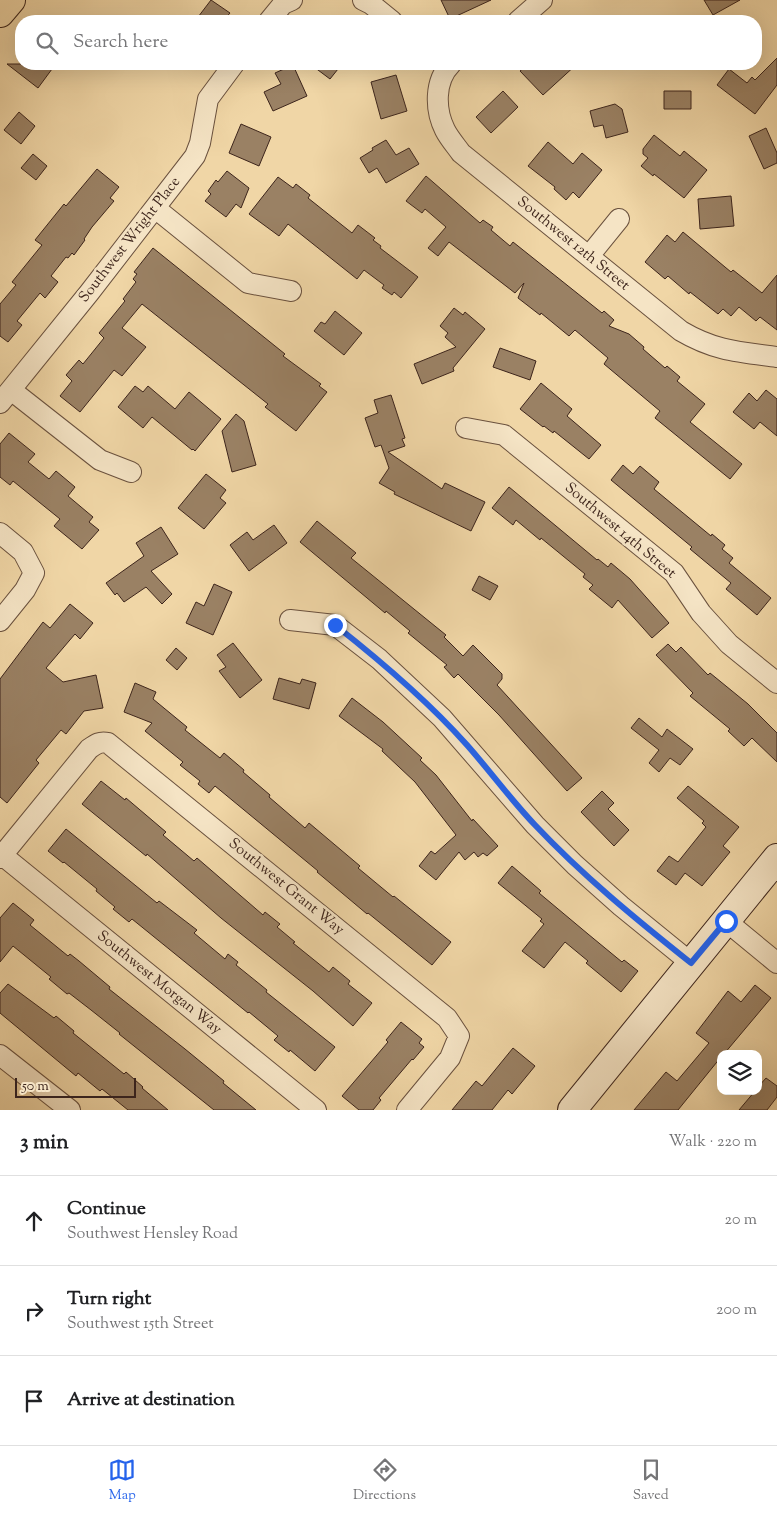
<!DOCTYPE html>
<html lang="en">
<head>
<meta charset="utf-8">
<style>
	:root { --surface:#fff; --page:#f2f2f2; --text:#202124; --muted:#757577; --line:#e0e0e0; --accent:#2563eb }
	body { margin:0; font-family:"Sorts Mill Goudy",serif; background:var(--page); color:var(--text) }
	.controls { position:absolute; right:15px; bottom:15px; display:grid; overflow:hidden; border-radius:10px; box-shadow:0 5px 20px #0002 }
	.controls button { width:45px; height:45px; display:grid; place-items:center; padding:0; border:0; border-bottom:1px solid var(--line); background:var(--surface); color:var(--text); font:25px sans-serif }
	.scale { position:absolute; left:15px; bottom:12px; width:121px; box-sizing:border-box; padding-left:5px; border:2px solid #3d251c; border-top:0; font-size:14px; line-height:18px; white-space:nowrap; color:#3d251c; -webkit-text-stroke:4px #f5e4c5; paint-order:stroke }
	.stop { position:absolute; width:15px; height:15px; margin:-11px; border:4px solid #2563eb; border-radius:50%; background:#fff }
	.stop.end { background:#2563eb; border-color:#fff; box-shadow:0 1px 5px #0008 }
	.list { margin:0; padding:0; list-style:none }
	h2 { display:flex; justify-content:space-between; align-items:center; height:65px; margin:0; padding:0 20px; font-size:21px }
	h2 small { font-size:16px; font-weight:400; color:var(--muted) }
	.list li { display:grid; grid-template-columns:32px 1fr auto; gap:15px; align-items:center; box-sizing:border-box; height:90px; padding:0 20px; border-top:1px solid var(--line) }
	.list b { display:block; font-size:19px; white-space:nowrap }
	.list p { margin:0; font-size:16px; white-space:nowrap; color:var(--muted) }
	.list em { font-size:16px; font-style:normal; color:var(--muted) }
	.icon { flex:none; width:28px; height:28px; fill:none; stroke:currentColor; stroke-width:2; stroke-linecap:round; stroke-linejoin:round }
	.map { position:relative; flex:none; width:777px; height:1110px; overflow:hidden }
	.search { position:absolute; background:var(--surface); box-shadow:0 5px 20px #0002; left:15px; right:15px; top:15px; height:55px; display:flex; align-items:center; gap:12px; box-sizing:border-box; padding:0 18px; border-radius:20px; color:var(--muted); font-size:19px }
	.sheet { height:335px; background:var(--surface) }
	nav { display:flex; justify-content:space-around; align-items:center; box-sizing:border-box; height:70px; border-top:1px solid var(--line); background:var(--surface); font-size:14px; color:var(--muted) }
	nav a { display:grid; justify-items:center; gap:2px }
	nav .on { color:var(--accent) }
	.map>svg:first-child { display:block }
	.building { fill:#9a8164; stroke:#3d251c }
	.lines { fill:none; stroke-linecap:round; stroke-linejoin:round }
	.street-casing { stroke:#6a513e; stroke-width:22 }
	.secondary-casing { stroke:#3d251c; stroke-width:30 }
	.primary-casing { stroke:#3d251c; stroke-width:30 }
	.street { stroke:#f5e4c5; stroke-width:20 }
	.secondary { stroke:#f5e4c5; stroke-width:28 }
	.primary { stroke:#f0d6a6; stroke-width:28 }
	.route { stroke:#2563eb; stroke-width:6 }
	.labels { text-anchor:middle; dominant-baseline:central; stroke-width:5; stroke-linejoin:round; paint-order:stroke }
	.street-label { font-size:15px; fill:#3d251c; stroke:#f5e4c5 }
</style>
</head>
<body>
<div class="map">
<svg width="777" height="1110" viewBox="0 0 777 1110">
	<rect width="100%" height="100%" fill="#f0d6a6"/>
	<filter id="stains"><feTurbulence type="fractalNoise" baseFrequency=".004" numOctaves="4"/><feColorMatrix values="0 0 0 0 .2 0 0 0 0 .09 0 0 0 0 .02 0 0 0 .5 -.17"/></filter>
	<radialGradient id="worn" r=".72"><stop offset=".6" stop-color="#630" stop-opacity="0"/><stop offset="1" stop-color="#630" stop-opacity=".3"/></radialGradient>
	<path class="building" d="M211 0 230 13 223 21H195Z
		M441 0H491L450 19Z
		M704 0H740L713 15Z
		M777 58V85L755 114 717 85 729 69 747 83 752 77 755 80Z
		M7 64H45L52 69 38 88Z
		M310 64H342L330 79Z
		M528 64H577L543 95 520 71Z
		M293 65 307 96 273 111 264 92 281 84 275 73Z
		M396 75 407 111 381 119 371 82Z
		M503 91 518 107 491 133 476 117Z
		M664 91H691V109H664Z
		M615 104 622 109 628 132 606 138 603 125 594 127 590 111Z
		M19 112 35 126 21 144 4 130Z
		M241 124 271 137 259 166 229 153Z
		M766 128 777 153V163L764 169 749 136Z
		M654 135 680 156 684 151 707 170 684 198 654 174 653 176 641 166 648 158 643 154V149Z
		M386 140 396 155 409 148 419 164 386 183 377 168 369 173 360 158 373 150 372 148Z
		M548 142 573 164 582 153 602 170 579 198 573 192 566 200 554 189 555 187 528 166Z
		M33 154 47 166 36 180 21 168Z
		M97 169 119 187 110 198 114 201 92 227 84 239 85 240 74 255 72 253 68 258 66 257 51 276 58 282 45 298 40 293 17 321 22 325 8 342 0 336V304L16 285 12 282 42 245 35 240 64 204 66 206Z
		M227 171 249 188 241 208 236 204 226 217 205 201 211 194 208 191 216 180 218 182Z
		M426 176 480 223 483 220 493 227 491 230 510 246 513 242 602 313 604 311 614 320 609 326 629 334 644 347 643 349 665 368 667 366 680 377 677 381 705 404 690 422 742 464 730 479 655 418 660 411 604 364 608 358 575 330 569 336 541 313 540 315 518 298 524 283 515 293 449 242 438 256 428 248 446 227 425 209 422 213 406 201Z
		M278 177 293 188 296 184 310 195 308 198 352 233 358 225 375 238 373 240 381 246 380 248 418 277 401 298 394 292 392 295 382 288 384 285 364 270 357 279 288 224 279 236 249 214Z
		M731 196 734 226 700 229 698 199Z
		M683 232 731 272 733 270 762 293 777 275V330L760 317 756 321 739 307 731 316 723 309 718 314 690 292 689 294 668 276 665 279 645 262 667 235 675 242Z
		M153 248 285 354 283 356 321 384 319 386 327 392 296 431 265 407 268 404 142 304 122 328 146 347 122 376 114 370 80 412 60 396 72 381 66 375 79 360 83 364 104 338 99 333 125 301 123 299 136 282 133 279 137 274 134 272Z
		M454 308 463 315 465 312 485 329 453 368 454 371 422 384 414 364 456 347 445 337 448 333 440 326Z
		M335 311 362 333 344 355 314 331 321 322 325 324Z
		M500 348 536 361 530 380 493 367Z
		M541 383 572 409 567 416 601 445 589 459 554 431 553 433 544 426 543 427 520 409Z
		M135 386 143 392 148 386 175 409 189 392 221 419 195 451 193 449 192 450 152 417 143 428 118 407Z
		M766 390 777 399V436L760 422 754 429 733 412 749 393 757 401Z
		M391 395 405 438 402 439 405 446 388 452 442 489 445 483 485 502 471 531 394 494 395 492 379 483 389 468 381 445 375 447 365 418 378 413 374 400Z
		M236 414 244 421 256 465 232 472 222 431Z
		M9 433 35 454 28 462 49 479 56 471 75 487 68 496 93 517 89 522 99 530 82 549 54 526 60 519 13 481 10 485 0 477V444Z
		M623 465 633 474 640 466 659 482 654 489 711 536 712 534 725 545 722 549 733 558 729 563 771 598 757 615 726 589 731 583 690 549 692 547 611 480Z
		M206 474 226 490 220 498 226 503 204 529 178 508Z
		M509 487 597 560 598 559 608 567 611 563 630 579 669 623 652 638 618 600 612 608 589 589 593 585 583 577 585 574 541 538 540 540 516 520 513 525 492 508Z
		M317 521 356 553 351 558 446 635 444 637 463 656 473 645 502 674V679L497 685 582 778 567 791 499 715 458 674 454 678 444 667 447 665 408 633 410 631 386 611 385 613 300 542Z
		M274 525 287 543 249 571 230 545 247 532 253 540Z
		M161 527 178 554 151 571 172 594 162 604 146 587 124 602 117 593 115 595 106 583 144 556 136 543Z
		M479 576 498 586 490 600 472 590Z
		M214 584 232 592 213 635 186 623 196 602 204 606Z
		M70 604 93 623 80 639 75 634 46 668 63 682 96 675 103 708 84 711 66 734 61 730 36 760 39 763 7 803 0 797V679L43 622 50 628Z
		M233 643 262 680 240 698 219 671 226 667 217 655Z
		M668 644 676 652 681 647 708 675 710 673 748 704 777 733V762L752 738 744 746 728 731 730 729 690 696 693 693 656 655Z
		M176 648 187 658 177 670 166 660Z
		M279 678 300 684 302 679 316 683 309 709 273 699Z
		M135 683 156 692 153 699 187 727 185 730 220 758 224 753 244 770 243 772 270 795 269 797 305 828 309 823 360 866 358 868 393 897 394 896 451 942 432 965 368 913 367 914 317 872 318 871 215 786 209 793 198 784 200 781 180 765 183 762 145 731 152 723 124 712Z
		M352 698 383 722 422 758 420 760 436 775 472 821 473 819 498 846 487 856 483 853 478 857 474 852 465 860 459 852 436 880 419 866 431 851 435 854 456 835 415 782 382 751 383 749 339 716Z
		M639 718 662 737 667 729 693 749 680 765 670 758 659 772 649 763 659 750 631 728Z
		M101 781 125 800 126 798 166 832 163 835 194 861 197 858 263 915 265 912 280 924 277 927 295 942 293 943 329 972 333 967 350 981 348 984 372 1003 353 1026 313 991 221 918 147 854 146 856 82 804Z
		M688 786 739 827 723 846 730 852 702 886 685 873 676 885 657 871 669 856 678 862 706 827 702 823 704 821 677 798Z
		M602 791 614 803 608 809 629 830 614 846 581 812Z
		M66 829 157 903 159 901 197 930 194 933 225 959 228 954 238 962 236 965 267 990 266 992 335 1047 315 1071 290 1050 289 1052 274 1040 278 1036 249 1012 248 1013 132 919 129 922 113 909 115 907 96 891 97 889 64 862 63 863 48 851Z
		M512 866 541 891 539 893 588 934 622 962 624 960 638 971 621 992 586 963 588 961 565 942 544 968 522 951 544 924 540 921 542 919 498 883Z
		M13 903 34 920 30 925 68 956 70 954 79 961 110 987 109 989 185 1049 224 1081 223 1083 256 1110H214L119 1034 120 1033 91 1010 69 993 67 994 49 979 51 977 13 946 0 962V918Z
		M8 984 54 1018 56 1016 74 1031 73 1033 124 1074 126 1072 143 1087 142 1088 168 1110H128L102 1089 100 1091 78 1073 76 1076 0 1013V993Z
		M755 985 771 998 724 1054H721V1057L678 1110H634L666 1072 677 1081 709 1043 696 1033 728 991 741 1002Z
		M401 1022 422 1039 419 1043 424 1047 413 1060 412 1059 379 1098 381 1100 373 1110H359L342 1096 388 1042 386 1040Z
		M513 1048 535 1066 512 1094 508 1090 492 1110H452L476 1081 482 1086Z
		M766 1078 777 1086V1097L767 1110H739L755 1091H758V1087Z"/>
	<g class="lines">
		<defs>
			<path id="street" d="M363 0 371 4 392 21
				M269 21 283 4 292 0
				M518 21 542 0
				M451 64C434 81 435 110 445 130 449 138 456 146 461 153L681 331C715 351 739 352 777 357
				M155 208 248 283 291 291
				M589 256 619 219
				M11 390 100 460 131 472
				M0 403 89 293 195 156 200 143 208 99 234 64
				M466 428 504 435 674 573 701 613 729 644 777 683
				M0 533 23 552 34 573 25 590 0 621
				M290 620 335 625 379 659 442 718 535 825 575 865 621 906 691 963
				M2 855 316 1110
				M0 858 89 749C96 744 100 741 108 743L447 1018 459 1036 450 1058 407 1110
				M726 921 777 963
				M0 1055 70 1110"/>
			<path id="secondary" d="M572 1110 777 858"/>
			<path id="primary" d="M0 13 11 0"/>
		</defs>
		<use href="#street" class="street-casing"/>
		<use href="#secondary" class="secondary-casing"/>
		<use href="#primary" class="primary-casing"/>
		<use href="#street" class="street"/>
		<use href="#secondary" class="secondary"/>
		<use href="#primary" class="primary"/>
	</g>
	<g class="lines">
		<path class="route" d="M335 625C382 662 427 700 467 745 490 771 511 800 535 825 583 876 637 920 691 963L726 921"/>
	</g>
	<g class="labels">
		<g class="street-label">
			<text transform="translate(130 240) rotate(-52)">Southwest Wright Place</text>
			<text transform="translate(573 244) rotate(39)">Southwest 12th Street</text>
			<text transform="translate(620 531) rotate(40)">Southwest 14th Street</text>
			<text transform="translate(286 887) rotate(39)">Southwest Grant Way</text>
			<text transform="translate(159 983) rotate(39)">Southwest Morgan Way</text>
		</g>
	</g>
	<rect width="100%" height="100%" filter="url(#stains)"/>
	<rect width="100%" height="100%" fill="url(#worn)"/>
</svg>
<div class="controls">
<button><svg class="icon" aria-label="layers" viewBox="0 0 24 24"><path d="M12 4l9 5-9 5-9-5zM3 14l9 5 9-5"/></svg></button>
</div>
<div class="scale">50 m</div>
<div class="stop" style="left:726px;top:921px"></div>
<div class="stop end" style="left:335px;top:625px"></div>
<div class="search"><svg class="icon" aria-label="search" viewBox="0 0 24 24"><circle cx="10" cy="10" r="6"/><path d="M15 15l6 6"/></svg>Search here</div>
</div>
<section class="sheet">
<h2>3 min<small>Walk · 220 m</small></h2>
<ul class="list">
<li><svg class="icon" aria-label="ahead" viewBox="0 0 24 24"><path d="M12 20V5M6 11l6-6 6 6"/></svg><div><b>Continue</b><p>Southwest Hensley Road</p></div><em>20 m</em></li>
<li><svg class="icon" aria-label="right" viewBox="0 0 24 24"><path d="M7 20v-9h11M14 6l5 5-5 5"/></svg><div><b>Turn right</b><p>Southwest 15th Street</p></div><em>200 m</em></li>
<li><svg class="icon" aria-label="arrive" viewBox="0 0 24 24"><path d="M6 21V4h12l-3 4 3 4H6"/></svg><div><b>Arrive at destination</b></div></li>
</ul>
</section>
<nav>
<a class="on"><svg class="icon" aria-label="map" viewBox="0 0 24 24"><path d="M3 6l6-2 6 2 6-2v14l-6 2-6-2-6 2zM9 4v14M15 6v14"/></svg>Map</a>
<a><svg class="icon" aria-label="directions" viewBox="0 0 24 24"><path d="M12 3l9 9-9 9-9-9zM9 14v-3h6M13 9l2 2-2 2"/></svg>Directions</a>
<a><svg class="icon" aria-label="saved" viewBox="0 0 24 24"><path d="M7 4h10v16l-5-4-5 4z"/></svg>Saved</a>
</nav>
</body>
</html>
